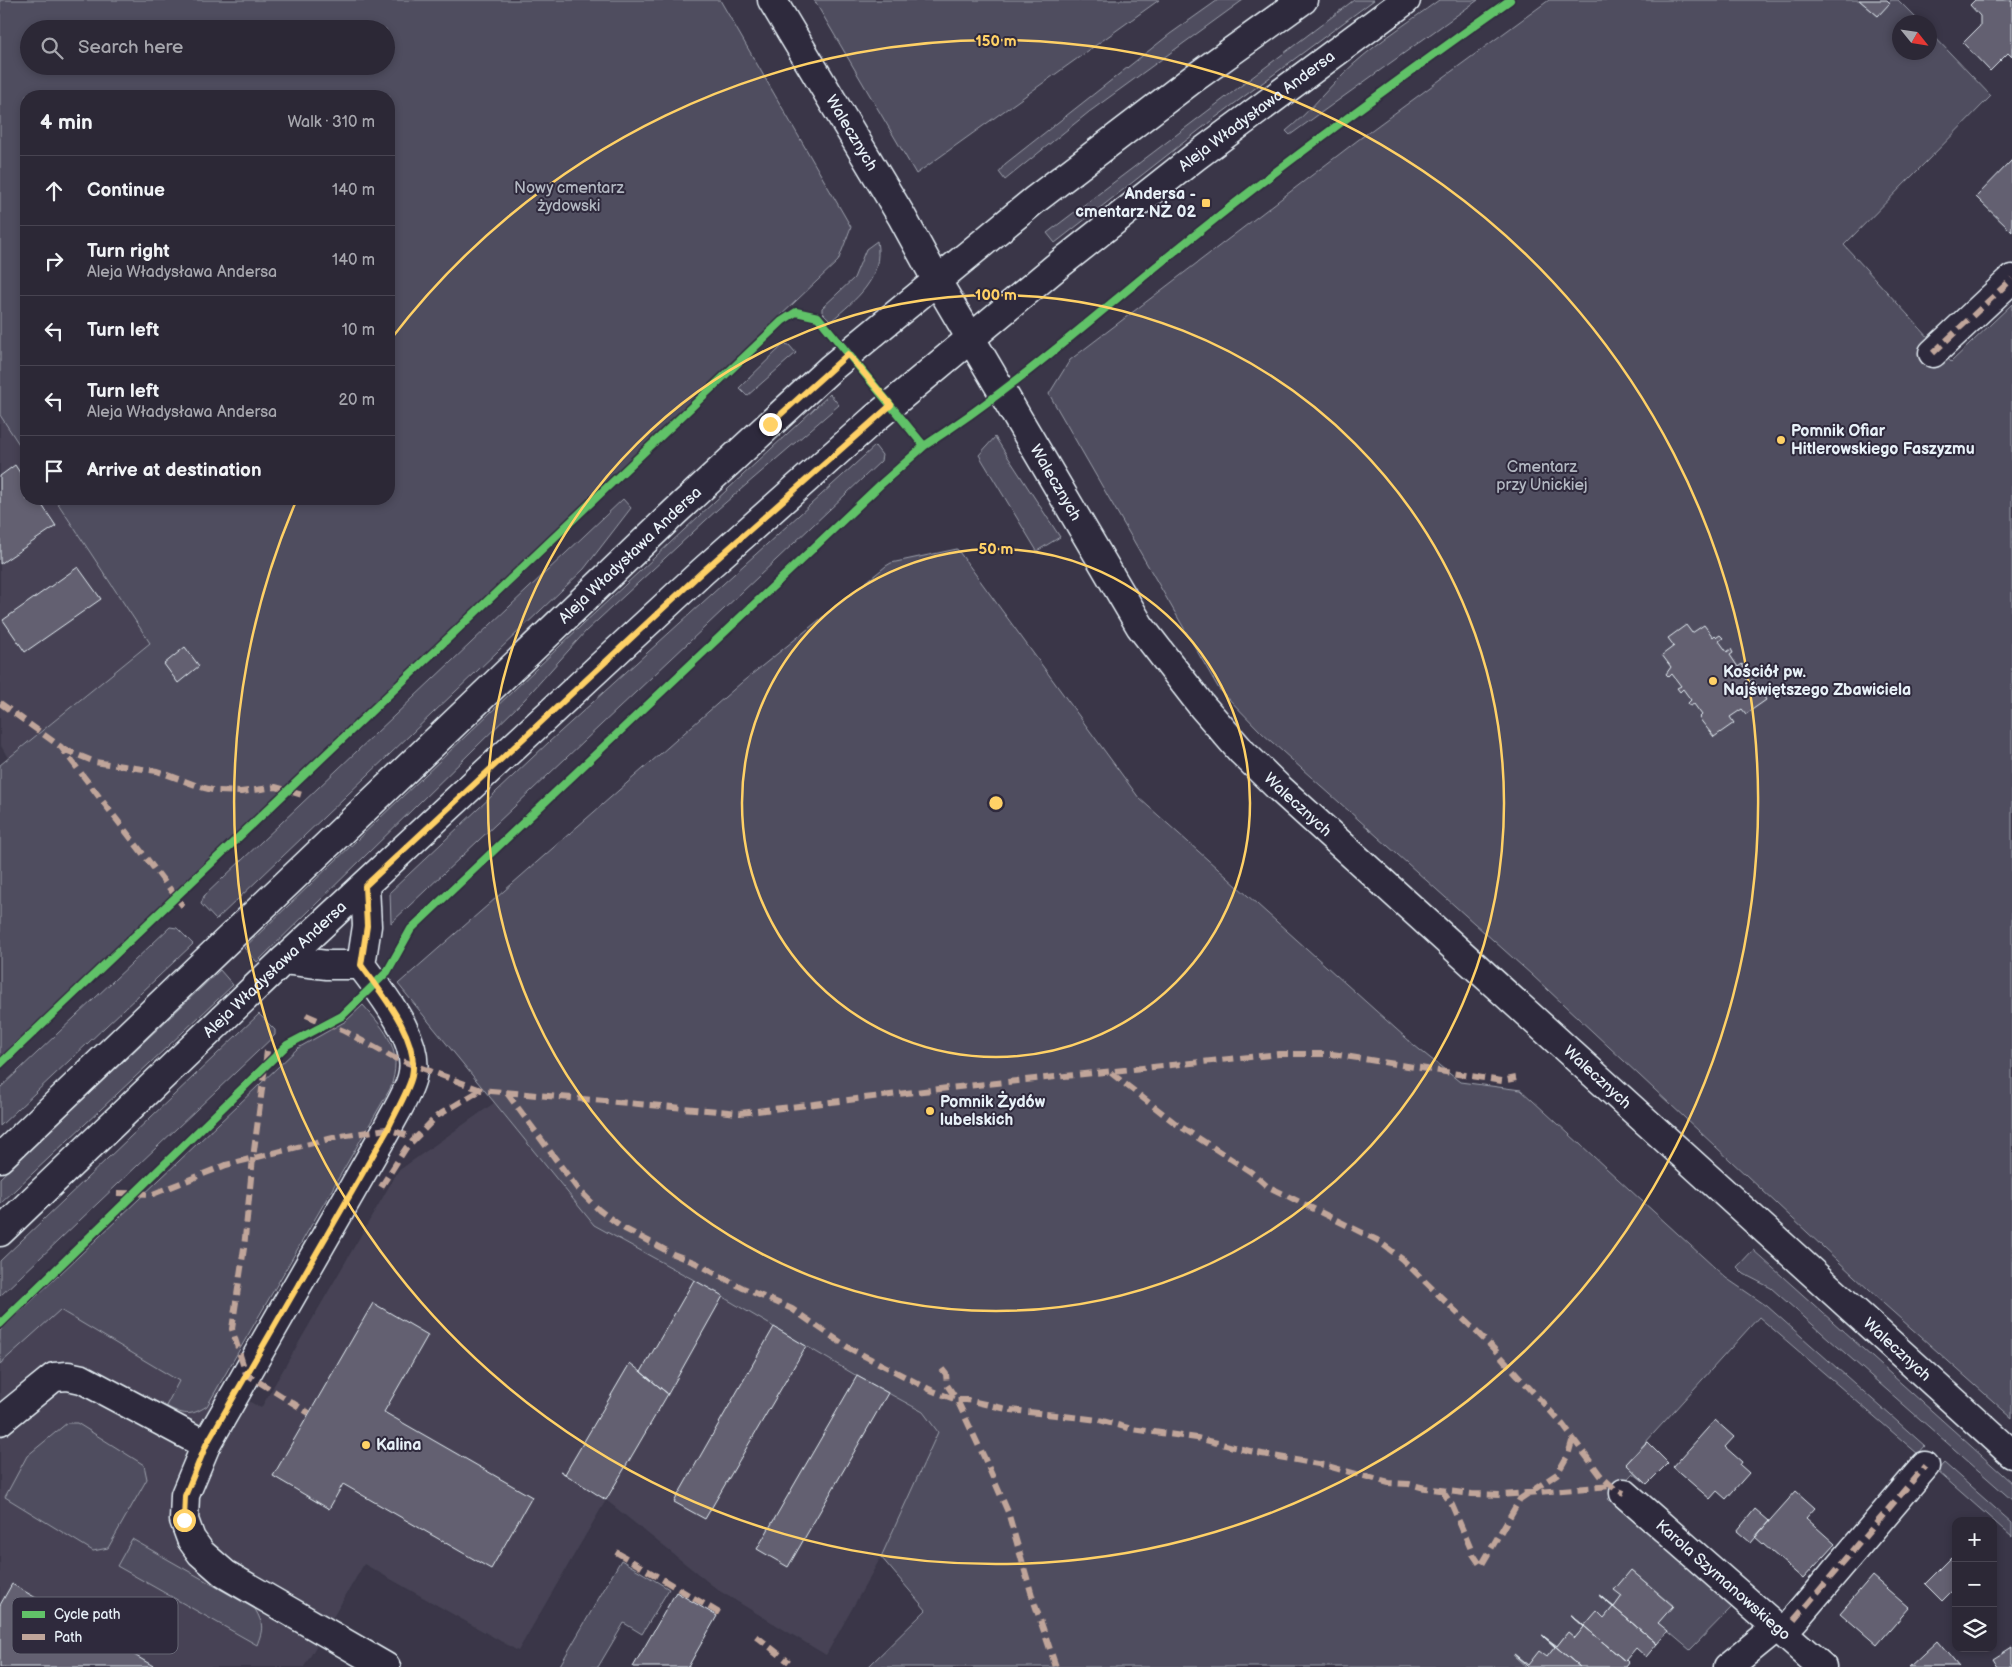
<!DOCTYPE html>
<html lang="en">
<head>
<meta charset="utf-8">
<style>
	:root { --surface:#2c2836; --page:#34303e; --text:#f1f3f6; --muted:#a6a6ad; --line:#484451 }
	body { margin:0; font-family:"Balsamiq Sans",sans-serif; background:var(--page); color:var(--text) }
	.controls { position:absolute; right:15px; bottom:15px; display:grid; overflow:hidden; border-radius:10px; box-shadow:0 2px 8px #0003 }
	.controls button { width:45px; height:45px; display:grid; place-items:center; padding:0; border:0; border-bottom:1px solid var(--line); background:var(--surface); color:var(--text); font:25px sans-serif }
	.compass { position:absolute; left:1892px; top:15px; width:45px; height:45px; border-radius:50%; background:var(--surface); box-shadow:0 2px 8px #0003; rotate:120deg }
	.stop { position:absolute; width:15px; height:15px; margin:-11px; border:4px solid #ffd166; border-radius:50%; background:#fff }
	.stop.end { background:#ffd166; border-color:#fff; box-shadow:0 1px 5px #0008 }
	.list { margin:0; padding:0; list-style:none }
	h2 { display:flex; justify-content:space-between; align-items:center; height:65px; margin:0; padding:0 20px; font-size:21px }
	h2 small { font-size:16px; font-weight:400; color:var(--muted) }
	.list li { display:grid; grid-template-columns:32px 1fr auto; gap:15px; align-items:center; box-sizing:border-box; height:70px; padding:0 20px; border-top:1px solid var(--line) }
	.list b { display:block; font-size:19px; white-space:nowrap }
	.list p { margin:0; font-size:16px; white-space:nowrap; color:var(--muted) }
	.list em { font-size:16px; font-style:normal; color:var(--muted) }
	.icon { flex:none; width:28px; height:28px; fill:none; stroke:currentColor; stroke-width:2; stroke-linecap:round; stroke-linejoin:round }
	.map { position:relative; flex:none; width:2012px; height:1667px; overflow:hidden }
	.search { position:absolute; background:var(--surface); box-shadow:0 2px 8px #0003; left:20px; top:20px; width:375px; height:55px; display:flex; align-items:center; gap:12px; box-sizing:border-box; padding:0 18px; border-radius:28px; color:var(--muted); font-size:19px }
	.panel { position:absolute; background:var(--surface); box-shadow:0 2px 8px #0003; left:20px; top:90px; width:375px; height:415px; border-radius:20px }
	.map>svg:first-child { display:block }
	.built { fill:#464354 }
	.green { fill:#504e5f; stroke:#9ca0ac; fill-rule:evenodd }
	.building { fill:#636171; stroke:#e8f1f8 }
	.lines { fill:none; stroke-linecap:round; stroke-linejoin:round }
	.minor-casing { stroke:#e8f1f8; stroke-width:31 }
	.major-casing { stroke:#e8f1f8; stroke-width:31 }
	.minor { stroke:#2f2a3d; stroke-width:28 }
	.major { stroke:#2f2a3d; stroke-width:28 }
	.quiet { stroke:#c0a59a; stroke-width:6; stroke-dasharray:12 6; stroke-linecap:butt }
	.cycleway-casing { stroke:#2f2a3d; stroke-width:11 }
	.cycleway { stroke:#61c268; stroke-width:8 }
	.route { stroke:#ffd166; stroke-width:6 }
	.ring { fill:none; stroke:#ffd166; stroke-width:2.5 }
	.poi-dot { fill:#ffd166; stroke:#2f2a3d; stroke-width:2 }
	.labels { text-anchor:middle; dominant-baseline:central; stroke-width:4; stroke-linejoin:round; paint-order:stroke }
	.street-label { font-size:16px; fill:#e8f1f8; stroke:#2f2a3d }
	.park-label { font-size:16px; fill:#b3b8c2; stroke:#2f2a3d }
	.poi-label { font-size:16px; font-weight:bold; fill:#e8f1f8; stroke:#2f2a3d; text-anchor:start }
	.key { fill:#2f2a3d; stroke:#666675; stroke-width:1 }
	.key-label { font-size:14px; fill:#e8f1f8 }
	.centre { fill:#ffd166; stroke:#2f2a3d; stroke-width:2.5 }
	.ring-label { font-size:15px; text-anchor:middle; font-weight:bold; fill:#ffd166; stroke:#2f2a3d; stroke-width:4; stroke-linejoin:round; paint-order:stroke }
</style>
</head>
<body>
<div class="map">
<svg width="2012" height="1667" viewBox="0 0 2012 1667">
	<rect width="100%" height="100%" fill="#3a3648"/>
	<filter id="ink" filterUnits="userSpaceOnUse"><feTurbulence type="fractalNoise" baseFrequency=".02" numOctaves="2"/><feDisplacementMap in="SourceGraphic" scale="10" xChannelSelector="R" yChannelSelector="G"/><feConvolveMatrix kernelMatrix="1 2 1 2 8 2 1 2 1" color-interpolation-filters="sRGB"/></filter>
	<g filter="url(#ink)">
		<path class="built" d="M0 415 26 455V499H55L150 643 8 758 0 744Z
			M494 1103 594 1225 694 1280 857 1376 923 1412 938 1432 881 1557 826 1655 718 1590 606 1500 518 1651 364 1564 304 1667H0V1340L51 1291 261 1408 398 1171Z"/>
		<path class="green" d="M0 0H720L851 227 838 261 378 699 0 1057V765L150 643 55 499H389V96H26V455L0 415ZM29 29H386V66H29Z
			M814 0H1159L916 174Z
			M1218 0H1243L1089 112 1005 180 999 172 1005 164 1170 34Z
			M1354 0H1374L1211 121 1055 243 1047 233Z
			M1439 0H1478L1290 135 1286 131C1307 114 1322 95 1341 76 1370 47 1406 24 1439 0Z
			M1549 0H1859L1878 16 1891 0H1898L1920 22H1900V52H1930V32L1991 96 1844 245 1951 362 2012 304V1418L1884 1304 1532 975 1263 734 1219 689 1049 394 1070 360 1358 140Z
			M877 241C884 279 856 299 831 321L822 312V308L854 278 866 249Z
			M784 344 789 345 796 353 747 396 739 388Z
			M830 394 839 405 718 509 586 631 524 700 257 962 244 948 582 625Z
			M995 437 1060 537 1037 551 979 455Z
			M875 446 882 455 881 461 391 923 390 892 549 742Z
			M623 499 631 508 584 569 216 920 201 904 204 896Z
			M957 549 1139 798 1415 1046 1460 1082 1521 1090 1726 1278 1767 1306 1925 1446 1918 1454 1759 1317 1626 1464 1647 1484 1633 1473 1608 1499 1732 1607 1690 1650 1658 1623 1673 1605 1631 1570 1615 1590 1622 1596 1614 1607 1599 1596 1613 1607 1604 1618 1597 1612 1584 1626 1571 1614 1584 1627 1575 1638 1568 1632 1557 1646 1542 1635 1555 1647 1547 1657 1528 1665 1513 1655 1526 1667H868L926 1610 881 1557 938 1432 923 1412 857 1376 694 1280 594 1225 398 984 741 683 886 566 891 563Z
			M170 927 177 928 193 944 0 1126V1088Z
			M220 970 233 985 0 1204V1178Z
			M363 1005C387 1032 404 1051 390 1089L207 1406C190 1417 183 1415 166 1406L179 1381 60 1310 0 1364V1331L298 1048 346 1021Z
			M259 1014 275 1030V1035L0 1296V1261Z
			M1753 1250 2012 1483V1500L1771 1288 1744 1274 1737 1267Z
			M67 1423H77L144 1465 147 1479 108 1548 93 1551 5 1497 27 1456Z
			M1944 1463 2012 1523V1537L1937 1471Z
			M132 1539 255 1609C264 1625 263 1629 257 1645L117 1566Z
			M621 1560 669 1589 642 1634 624 1623 598 1667H559Z"/>
		<path class="building" d="M1859 0H1887L1890 3 1878 16Z
			M1975 0H2012V57L2008 53 1990 71 1963 43 1980 26V16L1970 5Z
			M2012 160V232L1976 197Z
			M15 465 26 482V499H38L56 526 0 564V476Z
			M78 567 101 599 25 652 3 620Z
			M1686 625 1692 633 1704 625 1713 637 1715 635 1717 637 1720 635 1723 638 1719 641 1727 652 1731 649 1733 653 1730 655 1738 667 1742 664 1744 668 1740 670 1749 682 1753 679 1766 700 1746 714 1742 709 1730 717 1734 723 1714 737 1699 718 1702 715 1694 704 1690 706 1688 703 1691 700 1683 689 1680 692 1677 688 1681 686 1672 674 1669 677 1666 674 1671 667 1662 655 1674 646 1668 638Z
			M185 647 199 666 178 683 164 664Z
			M694 1280 723 1296 668 1394 641 1372Z
			M373 1303 428 1335 384 1412 532 1497 491 1569 343 1484 329 1509 273 1476Z
			M774 1327 806 1346 705 1519 674 1502Z
			M630 1363 668 1394 606 1500 560 1471 565 1474Z
			M857 1376 888 1393 788 1567 757 1549Z
			M1715 1420 1734 1437 1725 1447 1742 1462 1740 1465 1749 1473 1726 1499 1717 1491 1710 1499 1673 1467Z
			M1647 1442 1668 1463 1647 1484 1626 1464Z
			M1796 1491 1815 1508 1806 1518 1835 1544 1803 1579 1755 1537Z
			M1755 1509 1769 1521 1751 1543 1737 1531Z
			M1951 1558 1956 1562V1587L1942 1601 1925 1584Z
			M1631 1570 1673 1606 1658 1623 1668 1631 1657 1644 1599 1595 1614 1607 1622 1596 1614 1590Z
			M1872 1576 1909 1608 1877 1645 1840 1613Z
			M12 1584 155 1667H0V1605Z
			M676 1592 717 1616 688 1667H633Z
			M1599 1595 1657 1644 1646 1657 1636 1648 1625 1661 1571 1615 1584 1626 1597 1611 1604 1618 1613 1607Z
			M1571 1615 1625 1661 1626 1660 1629 1663 1626 1667H1580L1542 1635 1557 1646 1568 1632 1575 1638 1584 1627Z
			M1542 1635 1580 1667H1528L1514 1654 1528 1665 1539 1651 1547 1657 1555 1647Z
			M1937 1641 1959 1667H1909Z
			M2012 1647V1667H1998L1993 1659Z"/>
		<g class="lines">
			<defs>
				<g id="minor">
					<path id="s1" d="M772 0 902 217 937 281 1140 626 1202 706 1242 752 1278 787 2012 1454"/>
					<path d="M1933 353 2012 279"/>
					<path d="M365 886 367 926 361 965C381 993 422 1041 412 1077 408 1094 395 1113 387 1129L206 1445 185 1495 184 1520 191 1539 201 1553 225 1574 386 1667"/>
					<path d="M284 960 327 965H361"/>
					<path d="M0 1421 54 1377 68 1376 82 1379 206 1445"/>
					<path id="s2" d="M1624 1493 1822 1667"/>
					<path d="M1794 1620 1925 1466"/>
					<path d="M1728 1667 1777 1627"/>
				</g>
				<g id="major">
					<path id="s3" d="M0 1158 676 511 831 368 1036 199 1193 79 1303 0"/>
					<path id="s4" d="M0 1232 284 960 702 572 874 419 1056 267 1195 157 1406 0"/>
				</g>
			</defs>
			<use href="#minor" class="minor-casing"/>
			<use href="#major" class="major-casing"/>
			<use href="#minor" class="minor"/>
			<use href="#major" class="major"/>
			<path class="quiet" d="M1933 353 2012 279
				M0 703 61 747 183 906
				M63 749 95 762 157 771 201 787 216 791 241 792 276 787 302 795
				M306 1015 344 1031 392 1057 481 1090 740 1113 948 1088 1279 1054H1332L1502 1081 1516 1078
				M267 1051 253 1158 244 1248 232 1329 246 1374 309 1413
				M1111 1073 1175 1123 1251 1172 1267 1186 1377 1240 1402 1259 1494 1349 1563 1425 1601 1476 1616 1490 1624 1493
				M507 1093 577 1188 599 1210 625 1229 673 1254 696 1263 743 1288 792 1309 849 1348 933 1391 957 1400 984 1457 1008 1512 1033 1599 1056 1667
				M381 1187 406 1148 437 1116 481 1090
				M117 1193 153 1194 226 1165 341 1136 387 1129 416 1138
				M942 1369 946 1374 947 1385 957 1400H967L1011 1410 1099 1420 1132 1429 1197 1438 1262 1454 1324 1465 1389 1483 1409 1484 1425 1488 1472 1494 1501 1495 1612 1486
				M1441 1489 1452 1505 1473 1554 1481 1566 1520 1499 1557 1474 1568 1455 1573 1438
				M616 1552 721 1614
				M1794 1620 1925 1466
				M756 1636 789 1662"/>
			<defs>
				<path id="cycleway" d="M0 1064 782 321 796 312 818 317 924 446C1021 384 1105 306 1195 235 1297 153 1403 76 1510 0
					M0 1324 287 1045 342 1016 387 972 411 929 880 485 924 446"/>
			</defs>
			<use href="#cycleway" class="cycleway-casing"/>
			<use href="#cycleway" class="cycleway"/>
		</g>
	</g>
	<g class="lines" filter="url(#ink)">
		<path class="route" d="M184 1520 185 1496 206 1445 388 1129C394 1115 409 1090 412 1076 420 1039 382 994 361 965L367 926 365 886 702 572 891 405 848 354 770 424"/>
	</g>
	<g class="ring">
		<circle cx="996" cy="803" r="254"/>
		<circle cx="996" cy="803" r="508"/>
		<path d="M391 339A762 762 0 1 1 297 499"/>
	</g>
	<g class="poi-dot">
		<rect x="1201" y="198" width="10" height="10" rx="2.5"/>
		<circle cx="1781" cy="440" r="5"/>
		<circle cx="1713" cy="681" r="5"/>
		<circle cx="930" cy="1111" r="5"/>
		<circle cx="366" cy="1445" r="5"/>
	</g>
	<g class="labels">
		<g class="street-label">
			<text stroke="none"><textPath href="#s4" startOffset="1685">Aleja Władysława Andersa</textPath></text>
			<text stroke="none"><textPath href="#s1" startOffset="155">Walecznych</textPath></text>
			<text stroke="none"><textPath href="#s1" startOffset="560">Walecznych</textPath></text>
			<text stroke="none"><textPath href="#s3" startOffset="872">Aleja Władysława Andersa</textPath></text>
			<text stroke="none"><textPath href="#s1" startOffset="965">Walecznych</textPath></text>
			<text stroke="none"><textPath href="#s4" startOffset="380">Aleja Władysława Andersa</textPath></text>
			<text stroke="none"><textPath href="#s1" startOffset="1370">Walecznych</textPath></text>
			<text stroke="none"><textPath href="#s1" startOffset="1775">Walecznych</textPath></text>
			<text stroke="none"><textPath href="#s2" startOffset="132">Karola Szymanowskiego</textPath></text>
		</g>
		<g class="park-label">
			<text x="569" y="188">Nowy cmentarz<tspan x="569" dy="18">żydowski</tspan></text>
			<text x="1542" y="467">Cmentarz<tspan x="1542" dy="18">przy Unickiej</tspan></text>
		</g>
		<g class="poi-label">
			<text x="1196" y="194" text-anchor="end">Andersa -<tspan x="1196" dy="18">cmentarz NŻ 02</tspan></text>
			<text x="1791" y="431">Pomnik Ofiar<tspan x="1791" dy="18">Hitlerowskiego Faszyzmu</tspan></text>
			<text x="1723" y="672">Kościół pw.<tspan x="1723" dy="18">Najświętszego Zbawiciela</tspan></text>
			<text x="940" y="1102">Pomnik Żydów<tspan x="940" dy="18">lubelskich</tspan></text>
			<text x="376" y="1445">Kalina</text>
		</g>
	</g>
	<rect x="12" y="1597" width="166" height="57" rx="8" class="key"/>
	<rect x="22" y="1611" width="23" height="7" fill="#61c268"/>
	<rect x="22" y="1634" width="23" height="6" fill="#c0a59a"/>
	<g class="key-label">
		<text x="54" y="1619">Cycle path</text>
		<text x="54" y="1642">Path</text>
	</g>
	<circle cx="996" cy="803" r="8" class="centre"/>
	<g class="ring-label">
		<text x="996" y="46">150 m</text>
		<text x="996" y="300">100 m</text>
		<text x="996" y="554">50 m</text>
	</g>
</svg>
<div class="controls">
<button>+</button>
<button>−</button>
<button><svg class="icon" aria-label="layers" viewBox="0 0 24 24"><path d="M12 4l9 5-9 5-9-5zM3 14l9 5 9-5"/></svg></button>
</div>
<svg class="compass" viewBox="-18 -18 36 36"><path d="M0-13l5 13h-10z" fill="#e53935"/><path d="M0 13l5-13h-10z" fill="#a6a6ad"/></svg>
<div class="stop" style="left:184px;top:1520px"></div>
<div class="stop end" style="left:770px;top:424px"></div>
<div class="search"><svg class="icon" aria-label="search" viewBox="0 0 24 24"><circle cx="10" cy="10" r="6"/><path d="M15 15l6 6"/></svg>Search here</div>
<section class="panel">
<h2>4 min<small>Walk · 310 m</small></h2>
<ul class="list">
<li><svg class="icon" aria-label="ahead" viewBox="0 0 24 24"><path d="M12 20V5M6 11l6-6 6 6"/></svg><div><b>Continue</b></div><em>140 m</em></li>
<li><svg class="icon" aria-label="right" viewBox="0 0 24 24"><path d="M7 20v-9h11M14 6l5 5-5 5"/></svg><div><b>Turn right</b><p>Aleja Władysława Andersa</p></div><em>140 m</em></li>
<li><svg class="icon" aria-label="left" viewBox="0 0 24 24"><path d="M17 20v-9H6M10 6l-5 5 5 5"/></svg><div><b>Turn left</b></div><em>10 m</em></li>
<li><svg class="icon" aria-label="left" viewBox="0 0 24 24"><path d="M17 20v-9H6M10 6l-5 5 5 5"/></svg><div><b>Turn left</b><p>Aleja Władysława Andersa</p></div><em>20 m</em></li>
<li><svg class="icon" aria-label="arrive" viewBox="0 0 24 24"><path d="M6 21V4h12l-3 4 3 4H6"/></svg><div><b>Arrive at destination</b></div></li>
</ul>
</section>
</div>
</body>
</html>
